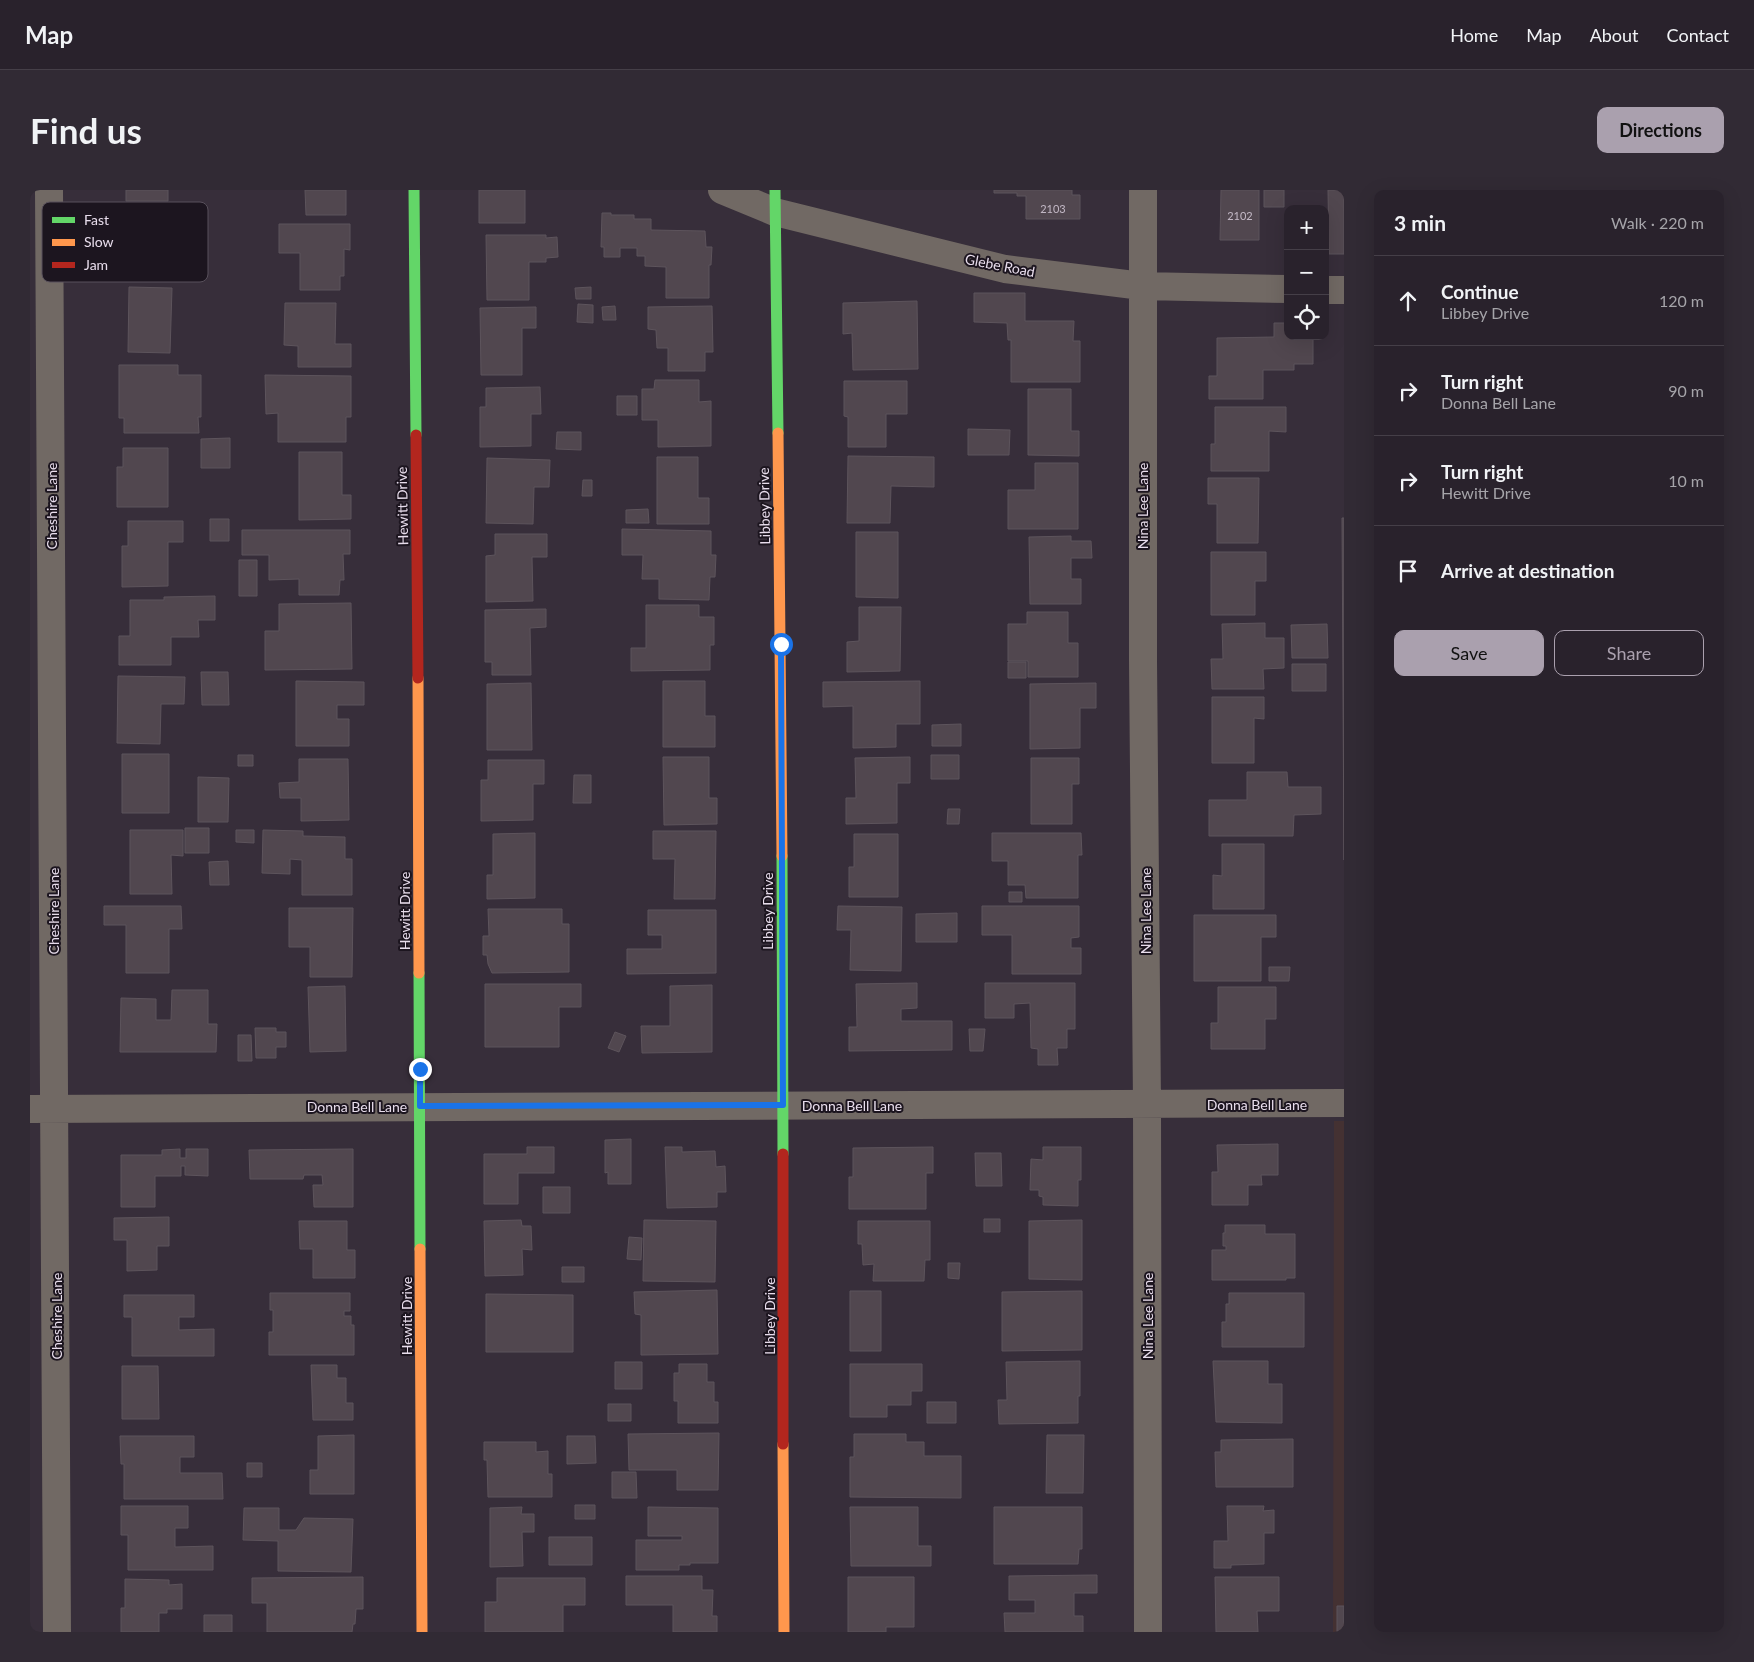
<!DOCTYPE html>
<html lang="en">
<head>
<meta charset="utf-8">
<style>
	:root { --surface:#29222c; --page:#312a34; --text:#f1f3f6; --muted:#a5a4a9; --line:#453f48; --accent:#aaa0ae }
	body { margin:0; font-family:Lato,sans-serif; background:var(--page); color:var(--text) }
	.controls { position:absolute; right:15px; top:15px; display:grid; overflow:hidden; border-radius:10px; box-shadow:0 5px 20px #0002 }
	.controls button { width:45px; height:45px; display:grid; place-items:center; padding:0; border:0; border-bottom:1px solid var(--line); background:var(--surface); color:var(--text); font:25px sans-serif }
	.stop { position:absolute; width:15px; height:15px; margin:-11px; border:4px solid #1a73e8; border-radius:50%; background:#fff }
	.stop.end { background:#1a73e8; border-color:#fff; box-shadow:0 1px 5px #0008 }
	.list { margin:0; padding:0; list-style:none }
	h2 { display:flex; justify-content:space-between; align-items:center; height:65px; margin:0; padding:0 20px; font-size:21px }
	h2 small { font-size:16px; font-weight:400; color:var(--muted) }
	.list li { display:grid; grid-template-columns:32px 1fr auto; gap:15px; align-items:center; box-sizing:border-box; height:90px; padding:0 20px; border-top:1px solid var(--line) }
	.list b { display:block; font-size:19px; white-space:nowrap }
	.list p { margin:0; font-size:16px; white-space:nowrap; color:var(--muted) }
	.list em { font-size:16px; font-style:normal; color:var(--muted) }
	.actions { display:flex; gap:10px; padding:15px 20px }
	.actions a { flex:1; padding:11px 0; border:1px solid var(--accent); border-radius:10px; text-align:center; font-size:18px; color:var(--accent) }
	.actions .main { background:var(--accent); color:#111 }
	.icon { flex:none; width:28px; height:28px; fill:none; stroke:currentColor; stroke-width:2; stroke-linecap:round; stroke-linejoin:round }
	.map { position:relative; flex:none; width:1314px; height:1442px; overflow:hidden; border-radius:10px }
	header { display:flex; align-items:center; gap:30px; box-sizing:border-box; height:70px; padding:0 25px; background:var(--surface); border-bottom:1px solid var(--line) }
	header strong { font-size:24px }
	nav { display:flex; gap:28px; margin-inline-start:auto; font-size:18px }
	.intro { display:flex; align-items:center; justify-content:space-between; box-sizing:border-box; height:120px; padding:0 30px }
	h1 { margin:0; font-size:35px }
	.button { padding:12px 22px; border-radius:10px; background:var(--accent); color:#111; font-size:18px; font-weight:700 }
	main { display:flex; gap:30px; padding:0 30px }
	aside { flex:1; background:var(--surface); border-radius:10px; box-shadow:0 5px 20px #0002 }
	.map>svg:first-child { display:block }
	.commercial { fill:#443132 }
	.building { fill:#51474f; stroke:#5d545c }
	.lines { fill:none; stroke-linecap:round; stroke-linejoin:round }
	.street { stroke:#716964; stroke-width:28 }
	.fast { stroke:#63d668; stroke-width:11 }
	.slow { stroke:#ff974d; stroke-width:11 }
	.jam { stroke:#b3261e; stroke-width:11 }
	.route { stroke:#1a73e8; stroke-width:6 }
	.labels { text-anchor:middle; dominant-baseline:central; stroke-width:4; stroke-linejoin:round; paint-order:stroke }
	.number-label { font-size:11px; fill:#c2b8c5 }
	.street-label { font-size:14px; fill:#e8ddec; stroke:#1c151f }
	.key { fill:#1c151f; stroke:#59515c; stroke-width:1 }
	.key-label { font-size:14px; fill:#e8ddec }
</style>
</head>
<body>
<header>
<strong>Map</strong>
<nav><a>Home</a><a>Map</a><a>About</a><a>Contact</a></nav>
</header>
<div class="intro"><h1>Find us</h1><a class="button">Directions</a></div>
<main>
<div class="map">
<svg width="1314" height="1442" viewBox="0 0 1314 1442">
	<rect width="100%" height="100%" fill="#372e3a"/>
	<path class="commercial" d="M1304 931H1314V1442H1303Z"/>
	<path class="building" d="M96 0H138V11H96Z
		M275 0H316V25H276Z
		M449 0H495V33H449Z
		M964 0H1042V5H1050V29H996V6H987V3H964Z
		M1191 0H1229V50H1190Z
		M1234 0H1254V17H1234Z
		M1298 0H1314V64H1299Z
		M572 23H581V25H604V29H621V40L675 41 676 57H682L681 75H679V108H636V77L615 76V66H607V58H590V67H574V57H571Z
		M249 34H320V60L314 59V86H310V100H270V63H249Z
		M456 45H516V48L527 47 528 67 516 68V72H499V110H457Z
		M99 97 142 98 140 163 98 162Z
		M561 97V109H546L545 98Z
		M944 103H995V131H1044L1043 151H1050V192H981V150H978L977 133 944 132Z
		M887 111 888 179 823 180 822 143 813 144V113Z
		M255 113H306L305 154H321V177H268V156L254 155Z
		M548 114 563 115V133L547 132Z
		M585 116 586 130H573L572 117Z
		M682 116 683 162H675V181H638V158H627L626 140 618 139V117Z
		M506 117V138H492V185H451L450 118Z
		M1244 133H1258V146H1283V174H1264V180H1233V209H1179V186H1187V148L1244 147Z
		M89 175H148V185H171V227H168L169 243H94V228H89Z
		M235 185 321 186V227H316V252H248V223L236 224Z
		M625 190H669V212L681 211V256L628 257V230H612V199H624Z
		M814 191H877V224H856V257H818V227L814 226Z
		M510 197 511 224H501V256L450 257V217H456V198Z
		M998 199H1041V241H1049V266L998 265Z
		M587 206H607V225H587Z
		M1185 217H1256V242L1239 241V281H1181V254H1185Z
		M938 239 980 240 979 265H938Z
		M527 242H551V260L526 259Z
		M200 248V278H171V249Z
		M93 258H138V317H87V277H93Z
		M269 262H312V305H321V329L269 330Z
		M818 266 904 267V297L861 296 860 333H817Z
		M627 267H668V308H679V334H627Z
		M457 268 520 270 519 297H504L503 334 456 333Z
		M1005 273H1048V339H978V300H1005Z
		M1178 288H1229L1228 353H1187V314H1178Z
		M553 290H562V306H552Z
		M618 319 619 333H596V320Z
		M1312 328H1314V670Z
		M180 329H199V351H180Z
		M98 331H153V352H138V396L92 397V356H98Z
		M592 339 681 341V365H686L685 387H680L679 410 629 409V389H612L613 365H592Z
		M212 340H320V364H313L314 390H310L309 405H269V389L239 390V365H212Z
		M826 342H868V408L826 407Z
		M465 344H517V367H502L503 411 456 412V366L465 365Z
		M1041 346V351H1061L1062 368H1041V389H1051V414H1000L999 347Z
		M1181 362H1236V391H1225V425H1181Z
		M209 370H227V406H209Z
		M185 406V430H168L169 447H141V475H89V446H100V410H134V407Z
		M321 413 322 479 235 480V441H249V414Z
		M616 415H669V427H684V455H680V480L601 481V458H616Z
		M829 417H871L870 481 817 482V452L829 451Z
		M516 419V437L500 438 501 485H462V472H455V420Z
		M997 422H1038V453H1048V487H998V471H978V434H997Z
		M1235 433V448H1254V478L1233 479 1234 499H1182L1181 469H1193L1192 434Z
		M1297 434 1298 468H1262L1261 435Z
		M978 472H996V488H978Z
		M1262 474H1296V501H1262Z
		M171 482H198L199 515H172Z
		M88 486 155 487 154 514H131L130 554 87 553Z
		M266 491 334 492V515H307V529H319V556H266Z
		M633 491H675V526H685V557H633Z
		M890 491V534H866V557L823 558V516L793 517V492Z
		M501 493 502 560H457V494Z
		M1066 493V518H1050V558L1000 559V494Z
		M1182 507H1234V529L1224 528V573H1182Z
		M931 534V556H902V535Z
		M92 564H139V623H92Z
		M208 565H223V576H208Z
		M901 565H929V589H901Z
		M633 567H679V608H687V634L634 635Z
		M880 567V593H867V633L816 634V608H826L825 568Z
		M1001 568H1049V594H1042V634H1001Z
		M269 569H318L319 630 271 631V608H250L249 593 269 592Z
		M458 570H514V594H503V630L451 631V590H458Z
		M1217 582H1257L1258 597H1291V624L1264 625 1263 646H1179V610H1217Z
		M544 585H561V613H543Z
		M168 587 199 588 198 632H168Z
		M918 619H930L929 634H917Z
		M155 638H179V663H155Z
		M100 640H153V666L141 665 142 704H100Z
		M206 640H224V653L206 652Z
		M233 640 273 641V646L315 647V669H322V705H272V670L260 669V684L232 683Z
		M623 641H686L685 709H644L645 669H623Z
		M505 643V708L457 709V685H463V644Z
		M962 643H1051L1052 665H1048V708H996L995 695H978V671H962Z
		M824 644H868V707H819V677H824Z
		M1192 654H1234V719H1183V685L1192 686Z
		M198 671 199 695H180L179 672Z
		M979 702H992V712H979Z
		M74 716H151L152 739H139V783H96V735H74Z
		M808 716 872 717 871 781 820 780 821 740H807Z
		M952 716H1049V747L1041 748V758H1051V784H982V745H952Z
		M259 718H323L322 787H280V757H259Z
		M458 719H532V734H539V782L462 783 458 774 457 765H453V746H459Z
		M618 720H686V783L597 784V759H632V745H618Z
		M927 723V752H886V724Z
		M1164 725H1246V747H1231V791H1164Z
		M1239 777H1260L1259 791H1239Z
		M887 793V818L871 819V831H922V860L819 861V837H827L826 794Z
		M955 793H1045V839H1037V858H1027L1028 875H1008V859L1001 858 1000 813 984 814V828H955Z
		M455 794H551V817H529V857H455Z
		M682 795V862L612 863 611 836H640V796Z
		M315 796 316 861 280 862 278 797Z
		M1188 797H1246V829H1235V859H1181V833H1188Z
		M142 800H178V834H187L186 862H90L91 808 126 809V830H141Z
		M225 838H246V842H256V857H246V868H226Z
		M939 839H955L953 861H940Z
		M585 842 596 846 589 862 578 858Z
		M208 845H221L222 871H208Z
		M601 949V994H578V982L575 983V950Z
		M1248 954V985H1231L1232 995H1218V1015H1182V982H1188L1187 955Z
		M497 957H524V983H488V1014H454V964H497Z
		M635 957H652V962L685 961 686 977 695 976 696 1002H687V1017L637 1018Z
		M903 957V983H896V1019H819V987H823V958Z
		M1013 957H1051V990H1048V1016L1013 1015V1007L1009 1006V1000H1000L1001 969 1013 970Z
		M150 959V968H156V959H178V986L155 985V976H151V986H125V1017H91V965H132V960Z
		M323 959V1017H284L283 995H293L292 985H274L273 989H220L219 960Z
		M945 963H971L972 996H946Z
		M513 997H540V1023H513Z
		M139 1027V1056H127V1080L97 1081V1050H84V1028Z
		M954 1029H970V1042H954Z
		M491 1030 492 1036H501L502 1060 492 1059 493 1085 455 1086 454 1031Z
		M614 1030 686 1031 685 1092 613 1091Z
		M1052 1030V1090L999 1089V1031Z
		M269 1031H317V1060H325V1088H283V1059H270Z
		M828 1031H900V1070H895L894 1091H843L844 1074 833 1075 832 1054H828Z
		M1195 1035H1235V1044H1265V1088H1256V1090H1182V1060H1196V1056H1193V1043H1195Z
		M599 1047 612 1048 611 1070 597 1069Z
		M918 1073H930L929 1089 918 1088Z
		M532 1077H554V1092H532Z
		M687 1100 688 1164 611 1165V1125L605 1124 604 1102Z
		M820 1101H851V1161H820Z
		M1052 1101V1160L972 1161V1102Z
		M240 1103H320V1121H314V1126H321V1135H324V1165H239V1142H243V1120H240Z
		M1199 1103H1274V1157H1192V1132H1196V1114H1199Z
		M456 1104 543 1105V1162H456Z
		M94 1105H164V1127H149V1140L184 1139V1166H102V1127H94Z
		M1050 1171V1206H1048V1233L969 1234 968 1210H977L976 1172Z
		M1183 1171H1238V1194H1252V1233L1186 1232Z
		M585 1172H612V1199H585Z
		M649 1174H677V1192H684V1212H688V1233H648V1211H644V1183H649Z
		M820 1174H892V1201H881V1215H857V1227H820Z
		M281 1175H307V1188H316V1213H323V1230H283Z
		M92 1176H128L129 1229H92Z
		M897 1212H926V1233H897Z
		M578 1214H601V1231H578Z
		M689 1243 688 1300H647V1280H599L598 1244Z
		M824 1244H876V1252H894V1266H931V1308L820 1307V1267H824Z
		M324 1245V1304H280V1280H288V1246Z
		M1017 1245H1054L1053 1303H1016Z
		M90 1246H164V1267H150V1283H192L193 1309H94V1274H91Z
		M537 1246H565L566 1273 537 1274Z
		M1263 1249V1297H1186L1185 1262H1191V1250Z
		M454 1252H506V1262L518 1261V1284H522V1307H458L457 1270H454Z
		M217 1273H232V1287H217Z
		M582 1282H606L607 1308H582Z
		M545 1315H565V1329H545Z
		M91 1316H158V1338H145V1357L183 1356V1380H98V1345H91Z
		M1197 1316H1234L1233 1321 1244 1320V1343H1234V1374L1201 1375V1378H1184V1351H1198Z
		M492 1317 491 1324H504V1342H492L493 1376 460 1377V1318Z
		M618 1317 688 1318V1373H660V1375H649V1380H606V1350H652V1346H618Z
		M820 1317H888V1356H901V1376H821Z
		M964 1317H1052V1359H1049L1048 1374H964Z
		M214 1318H249V1340H266L274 1328 323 1329 321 1382 248 1381V1351L213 1350Z
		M519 1347H562V1375H519Z
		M1067 1385V1403H1044V1426H1053V1442H975L974 1423H1005V1410H979V1386Z
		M596 1386H672V1400H683L682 1426H687V1442H643V1415H596Z
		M333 1387V1419H326L325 1434H323L322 1442H237V1413H222V1388Z
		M818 1387H884V1437H856V1442H818Z
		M1185 1387H1249V1421H1227L1228 1442H1186Z
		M467 1388H555V1415H533V1442H455V1412H467Z
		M95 1389 139 1390V1395L152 1394V1419H137V1423H129V1442H91V1418H95Z
		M1307 1416H1314V1442H1307Z
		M174 1425H202V1442H174Z"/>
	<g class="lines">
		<path class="street" d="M19 0 27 1442
			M692 0 745 22 975 79 1112 96 1258 99
			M1113 0V471L1117 914 1118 1442
			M1295 100H1314
			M0 919 1314 913"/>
		<path class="fast" d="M384 0 386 245
			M745 0 748 243
			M752 666 753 964
			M389 783 390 1059"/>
		<path class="slow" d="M748 243 752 666
			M388 488 389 783
			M390 1059 392 1442
			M753 1254 754 1442"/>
		<path class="jam" d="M386 245 388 488
			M753 964V1254"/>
	</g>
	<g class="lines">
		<path class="route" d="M390 879V916L753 915 751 454"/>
	</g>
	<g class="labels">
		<g class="number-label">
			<text x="1023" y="18">2103</text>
			<text x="1210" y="25">2102</text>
		</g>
		<g class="street-label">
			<text transform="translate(970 75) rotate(11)">Glebe Road</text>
			<text transform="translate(21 316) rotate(-90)">Cheshire Lane</text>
			<text transform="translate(372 316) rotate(-91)">Hewitt Drive</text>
			<text transform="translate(734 316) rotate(-91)">Libbey Drive</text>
			<text transform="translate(1112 316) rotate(-90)">Nina Lee Lane</text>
			<text transform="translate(23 721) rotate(-90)">Cheshire Lane</text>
			<text transform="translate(374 721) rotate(-90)">Hewitt Drive</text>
			<text transform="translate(737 721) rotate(-90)">Libbey Drive</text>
			<text transform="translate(1115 721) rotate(-90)">Nina Lee Lane</text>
			<text x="1227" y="914">Donna Bell Lane</text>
			<text x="822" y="915">Donna Bell Lane</text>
			<text x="327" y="916">Donna Bell Lane</text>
			<text transform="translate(26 1126) rotate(-90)">Cheshire Lane</text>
			<text transform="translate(376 1126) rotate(-90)">Hewitt Drive</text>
			<text transform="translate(739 1126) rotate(-90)">Libbey Drive</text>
			<text transform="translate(1117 1126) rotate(-90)">Nina Lee Lane</text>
		</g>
	</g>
	<rect x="12" y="12" width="166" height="80" rx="8" class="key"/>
	<rect x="22" y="27" width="23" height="6" fill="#63d668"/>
	<rect x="22" y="49" width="23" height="7" fill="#ff974d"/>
	<rect x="22" y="72" width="23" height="6" fill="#b3261e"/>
	<g class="key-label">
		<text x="54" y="35">Fast</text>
		<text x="54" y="57">Slow</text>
		<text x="54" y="80">Jam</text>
	</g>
</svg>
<div class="controls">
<button>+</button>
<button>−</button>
<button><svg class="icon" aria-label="locate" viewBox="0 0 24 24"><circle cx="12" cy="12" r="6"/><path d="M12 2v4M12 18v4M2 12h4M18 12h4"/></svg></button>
</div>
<div class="stop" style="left:751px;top:454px"></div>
<div class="stop end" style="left:390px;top:879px"></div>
</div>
<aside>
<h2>3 min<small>Walk · 220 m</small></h2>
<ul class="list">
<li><svg class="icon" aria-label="ahead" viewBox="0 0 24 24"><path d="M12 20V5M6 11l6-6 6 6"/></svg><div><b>Continue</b><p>Libbey Drive</p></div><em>120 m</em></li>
<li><svg class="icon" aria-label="right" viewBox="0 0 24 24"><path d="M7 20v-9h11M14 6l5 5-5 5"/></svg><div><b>Turn right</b><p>Donna Bell Lane</p></div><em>90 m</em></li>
<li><svg class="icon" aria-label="right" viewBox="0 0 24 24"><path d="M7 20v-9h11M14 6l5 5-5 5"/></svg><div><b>Turn right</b><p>Hewitt Drive</p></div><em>10 m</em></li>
<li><svg class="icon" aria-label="arrive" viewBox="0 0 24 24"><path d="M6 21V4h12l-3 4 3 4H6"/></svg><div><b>Arrive at destination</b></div></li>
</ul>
<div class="actions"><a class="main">Save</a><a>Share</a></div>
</aside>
</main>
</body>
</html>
